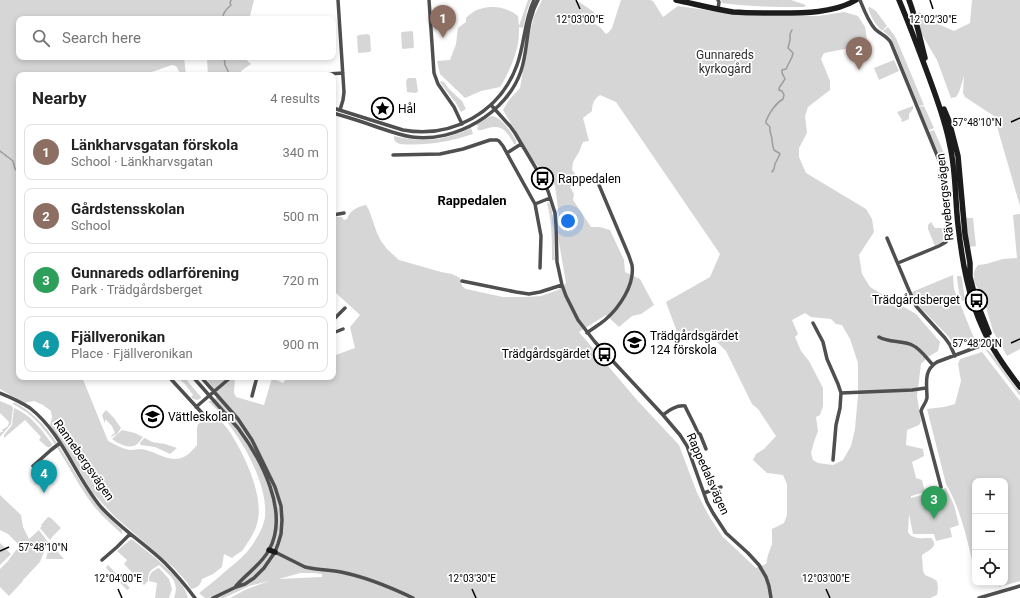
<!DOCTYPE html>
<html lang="en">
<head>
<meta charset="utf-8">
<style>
	:root { --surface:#fff; --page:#f6f6f6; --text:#222; --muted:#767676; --line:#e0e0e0; --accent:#db2777 }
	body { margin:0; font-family:Roboto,sans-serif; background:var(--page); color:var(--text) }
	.controls { position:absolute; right:12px; bottom:12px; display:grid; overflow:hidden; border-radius:8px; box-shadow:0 2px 6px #0003 }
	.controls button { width:36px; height:36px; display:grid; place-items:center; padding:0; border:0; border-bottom:1px solid var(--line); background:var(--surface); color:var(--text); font:20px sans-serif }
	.you { position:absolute; left:568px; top:221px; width:14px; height:14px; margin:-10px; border:3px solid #fff; border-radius:50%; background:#1a73e8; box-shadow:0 0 0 6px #1a73e833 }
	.badge { display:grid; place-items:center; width:26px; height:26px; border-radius:50%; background:var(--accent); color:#fff; font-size:13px; font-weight:700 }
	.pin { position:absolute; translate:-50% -33px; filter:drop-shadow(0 1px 2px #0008) }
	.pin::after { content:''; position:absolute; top:21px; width:14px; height:12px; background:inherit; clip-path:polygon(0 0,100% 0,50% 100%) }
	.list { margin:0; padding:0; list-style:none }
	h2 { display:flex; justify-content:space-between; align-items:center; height:52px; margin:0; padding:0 16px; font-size:17px }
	h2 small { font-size:13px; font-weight:400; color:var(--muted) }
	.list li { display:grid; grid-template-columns:26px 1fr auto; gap:12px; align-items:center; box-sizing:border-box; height:56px; margin:0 8px 8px; padding:0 8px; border:1px solid var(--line); border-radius:8px }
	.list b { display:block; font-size:15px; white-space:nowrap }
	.list p { margin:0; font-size:13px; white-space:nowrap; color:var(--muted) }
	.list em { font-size:13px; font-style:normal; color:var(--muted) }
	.icon { flex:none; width:22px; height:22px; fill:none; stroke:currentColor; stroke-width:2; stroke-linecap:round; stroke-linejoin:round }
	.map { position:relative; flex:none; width:1020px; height:598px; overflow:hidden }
	.search { position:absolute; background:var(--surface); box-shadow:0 2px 6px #0003; left:16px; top:16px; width:320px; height:44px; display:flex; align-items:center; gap:10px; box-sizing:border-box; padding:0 14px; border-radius:8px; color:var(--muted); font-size:15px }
	.panel { position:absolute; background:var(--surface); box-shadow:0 2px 6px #0003; left:16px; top:72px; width:320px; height:308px; border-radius:8px }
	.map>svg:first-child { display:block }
	.green { fill:#d6d6d6; fill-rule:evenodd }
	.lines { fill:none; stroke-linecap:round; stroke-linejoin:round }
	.stream { stroke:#9d9d9d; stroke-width:1.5 }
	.street { stroke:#4f4f4f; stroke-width:3.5 }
	.secondary { stroke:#1c1c1c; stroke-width:5.5 }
	.ticks { fill:none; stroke:#000; stroke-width:1.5 }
	.labels { text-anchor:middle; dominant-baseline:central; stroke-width:3.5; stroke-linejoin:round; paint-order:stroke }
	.park-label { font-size:12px; fill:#2d2d2d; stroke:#fff }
	.poi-label { font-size:12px; fill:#000; stroke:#fff; text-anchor:start }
	.street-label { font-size:12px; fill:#000; stroke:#fff }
	.neighbourhood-label { font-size:13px; font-weight:bold; fill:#000; stroke:#fff }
	.ticks-label { font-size:10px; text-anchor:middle; fill:#000; stroke:#fff; stroke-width:3.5; stroke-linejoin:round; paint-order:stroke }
</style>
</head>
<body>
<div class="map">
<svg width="1020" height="598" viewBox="0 0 1020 598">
	<rect width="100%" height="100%" fill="#fff"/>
	<path class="green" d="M0 0H254L250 16 255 19H19V57H184L186 75H181L176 66 172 65 143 75H19V377H82L108 441C114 444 125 450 131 450 134 450 138 449 141 449 152 450 166 460 177 459 186 458 192 451 197 445V428L198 424 214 415C218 419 223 423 227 428 243 451 267 499 256 527 255 532 245 547 242 551 239 553 235 555 232 558L224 554 222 567 213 574 202 579C200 586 197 588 191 589L186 581 174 568 114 516 92 492 71 457 50 425 52 417 51 411 43 405 34 401 24 403 0 389Z
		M528 0H531L527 11 523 28 519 27C519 32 519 37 518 43 516 56 508 75 500 87L481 91 465 98 440 74 437 61 450 60 456 44 458 28 466 22V18C470 14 475 10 480 9 493 5 507 7 518 16L519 26Z
		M542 0H576L594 12 595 24 600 27 606 34 609 32 612 28 621 0H650L653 1 663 17 678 6 748 16H818L844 12 858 16 865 27 867 40 861 46 824 53 821 59 830 81V90L808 107 805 116 807 133 799 148V157L806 173 866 209 872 219 874 232 859 255 862 274 870 287 916 314 940 342 938 351 928 357 921 364 917 396 921 421 919 425 907 430 906 445 923 449 924 456 912 462 916 478 922 480 925 492 911 496V498L946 488 954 505 959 525 950 528 952 537 936 541 934 534H913L909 514 908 532C912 540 923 538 931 538 940 546 928 551 922 555L923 571 925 575 932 578 937 581 938 588 937 595 930 598H230L247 589 269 581 249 586 224 598H205L199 593C208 586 218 578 227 570 238 561 249 552 256 539 260 533 264 524 265 517 268 486 245 445 227 422 222 414 215 408 208 401H212L219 396 205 377H235L234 393 236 397 264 405 272 378 283 383 288 377H333V356L355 348 350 327 360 315 336 293 333 295V217H342L344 220 347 219C350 210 357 207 366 205L369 210 377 233 381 241 387 249 399 260 441 272 452 274 460 278 462 286 466 289 503 297H526L541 296 558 290 566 283 558 237 559 216 555 186 551 178 543 171 541 170 530 156 503 110 509 100 520 88 529 36 534 16ZM600 95 616 102 720 254 710 277 666 302 680 340 690 341 694 339 716 341 726 351 752 404 758 409 776 436 764 449 756 454 753 460 767 473 783 475 787 484V515L784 523 772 529V544L768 555 766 564 756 568 722 536 709 516 698 495 691 477 679 445 637 400 579 332 606 315 619 327 632 316 641 314 654 305 640 279 625 272 624 260 610 230 600 227H591L573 200 574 194 570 187 575 182 576 175 572 170 573 162 579 152 583 142 589 141 583 118 592 111C592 104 594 99 600 95ZM805 313 811 317 831 319 836 324 842 325 850 339 858 363V395L855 429 851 446 843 460 833 465 818 463 813 460 811 453 814 442 818 431 816 417 820 415 823 406V388L809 361 801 351 795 337 798 334 792 320ZM300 573H313L322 574V577L279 579Z
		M721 0H791L806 5 804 7C777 7 750 7 722 3Z
		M972 0H1020V206L994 116 965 97 963 93 964 76 959 92 956 97 951 98 937 60 921 33 919 21 916 14 920 12 923 16 932 18 938 24 954 31 970 23Z
		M870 7 876 11 887 26 882 31C875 24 871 17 868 8Z
		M888 27 896 38 924 105 919 106 894 45 890 37 883 31Z
		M412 31 413 32 414 47 413 48 403 49 402 48 401 33 402 32Z
		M368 34 370 36 371 51 369 52 359 53 358 52 357 36 359 35Z
		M206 57H243L251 64 241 71 242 75H208L207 59Z
		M894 60 899 71 879 80 874 68Z
		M409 78H416L418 91 416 93 407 92 406 82 407 79Z
		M441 81 444 82 449 89 462 101 466 109 461 112 455 101H454L442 85 440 82Z
		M913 106V109L909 114V119L902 122 901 121 902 120 897 112Z
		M924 106 934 128 929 130 919 107Z
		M493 116C503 119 511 132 516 140V144H514C507 132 503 124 488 128 484 129 481 131 478 130L477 128 479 126 476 125 489 117Z
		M471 128 473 134C449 142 425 146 400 144 395 142 394 141 394 136 422 143 445 141 471 128Z
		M934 130 943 151 946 164 944 165 929 132Z
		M548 202C556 210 554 247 555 260H552C552 240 552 222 547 203Z
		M1020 214V349L1007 356 993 331 982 294C974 285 970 274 978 265L986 264 1003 259 1017 258 1013 215Z
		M966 218H973L976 246 969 247Z
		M931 222 935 228H943L945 229C945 240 945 241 935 246L928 229V225Z
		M953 275 954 289 974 338 972 340 955 347 949 337 917 304 912 292Z
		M957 276H961L962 279 965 300 962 301 959 293 957 278Z
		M985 349 989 351 994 356 1008 377 1020 392V396Z
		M982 352 1020 401V581L999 587 996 583H1005V481H975V568L974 569C967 539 961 510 946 484L927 409 944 407 955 404 961 381 958 364 960 359Z
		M177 377H184L201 397V398C198 401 194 400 191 397L193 395 185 384Z
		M0 401 12 406 13 408 11 424 0 437V433L1 432H3L2 430 8 426 9 422 0 413Z
		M14 402C51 421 66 461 89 494 98 508 110 519 122 530V534C111 524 99 514 90 501 70 473 57 439 31 416 26 411 19 408 13 404Z
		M14 408C30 414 42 430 52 444V445L50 447H47L39 440 41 437 25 420 4 438V435L12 425Z
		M106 410 114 418 121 428 117 434 111 437V436L115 433 112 426 106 420H105V424L102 415Z
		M122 430 135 433 143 437C141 439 139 443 137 444 130 450 119 444 112 439Z
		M145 438 152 442 165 444 177 448 170 454 155 447 141 445 140 444C140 442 143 439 145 438Z
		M0 495 21 515 23 527 29 539 39 530 48 542 40 562 23 580V581L9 596 0 587V569L8 561 16 550 19 548 22 547 29 540 20 546 8 534 0 530Z
		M48 517 51 518 61 528 53 536 50 540 40 528 42 526 41 525Z
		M130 540H133C148 552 185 579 188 598H174C180 581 170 576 159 565 151 570 148 571 148 581L144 585 124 564 127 560 117 551Z
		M0 543 11 554 0 565Z
		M51 546H52L64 559H46L49 547Z
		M108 565 130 588 127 590 107 569 106 567Z
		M159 568 169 579 172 589 169 598H155L157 583 149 581C149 573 152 571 159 568Z"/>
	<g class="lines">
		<path class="stream" d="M223 19C222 13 227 9 231 5L230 3 231 0
			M224 57 225 65 230 75
			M0 151 13 161 15 169 19 173
			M772 172 774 169 775 164 780 154 779 153 774 150C772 146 773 144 772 140 772 135 769 132 770 127L766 123V121C769 113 776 103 783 99L784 95 782 91 779 90V88L785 79C784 76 781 74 782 70L786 69 792 57 793 53 788 48 790 40V34L792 30"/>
		<path class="street" d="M338 0 344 92 343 100 340 110
			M429 0 434 73 438 84 454 107 462 124
			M860 0C864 10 868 21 875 29 881 35 887 35 891 43L941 165 943 172 947 231V238L946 242 939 246 898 263
			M718 9 719 2 718 0
			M313 75 343 73
			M491 105 510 126 515 133 537 170 548 191 555 213 556 225 557 262 562 285 566 296 578 320 595 342 663 415 680 435 687 446 707 502 713 513 726 533 748 553 759 565 766 577 769 586 771 598
			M333 108 403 130C452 139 500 112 517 65 525 43 524 21 534 0
			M333 113C347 117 360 121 374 126 386 130 399 135 412 137 455 143 507 113 521 71 529 47 525 24 538 0
			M507 153 521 144
			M393 155 440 154 463 149 490 140H497L499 141 503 146 510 159 535 204 541 236 540 268
			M535 204 550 198
			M333 215 344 213
			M887 238 908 288 916 306 924 315 945 338 950 345 955 356
			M462 281 516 292 529 294 540 292 562 285
			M333 320 345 308
			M813 323 823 342 827 359 838 384 841 393 840 408 836 425 833 460
			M333 333 343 329
			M587 333C593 328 599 325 605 320 619 308 635 285 632 265 631 262 630 259 629 256L599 185
			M879 337C889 343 902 340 912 345 921 349 927 359 933 365
			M169 377 203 414
			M193 377 238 428C261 459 290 512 269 550 261 565 247 573 236 586
			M201 377 238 419 252 440 275 487 281 506 282 520 281 534 278 544 275 552 264 568 254 578 245 584 236 587 213 598
			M0 393C10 397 21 402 30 408 63 434 75 476 101 507 120 528 145 544 165 563 176 574 186 586 195 598
			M841 393 912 390 926 388
			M252 396 257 377
			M196 407 231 377
			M663 415C669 410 677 405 685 406 689 415 694 423 698 433L700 434 706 449
			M33 466 51 450 60 443
			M941 487 921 411C922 407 926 403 927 398 927 383 923 371 937 362L993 341
			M704 493 721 487
			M275 552 305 567 310 568C320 570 331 570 341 572 366 577 390 587 413 598
			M102 560 117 547 130 534
			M979 598 1020 586"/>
		<path class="secondary" d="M676 0C695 4 714 9 733 12 746 13 759 13 773 13 799 13 833 14 856 0
			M899 0C910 26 920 53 930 80 938 102 946 123 950 146 956 172 955 199 958 225 962 260 968 298 984 331 993 351 1006 369 1020 387
			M909 0C916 18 920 39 925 58
			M944 109 949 121 958 156 965 234 970 263V277L976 300 989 333
			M269 550 275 552"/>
	</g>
	<path class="ticks" d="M576 0 580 9M930 0 933 9M1011 122 1020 118M1011 343 1020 339M0 551 9 547M118 589 122 598M472 589 476 598M826 589 830 598"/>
	<defs>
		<symbol id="sight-ring" viewBox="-11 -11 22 22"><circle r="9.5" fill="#fff" stroke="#000" stroke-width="1.5"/><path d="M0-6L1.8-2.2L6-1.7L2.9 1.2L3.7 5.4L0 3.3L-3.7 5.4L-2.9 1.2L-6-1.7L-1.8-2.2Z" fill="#000"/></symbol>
		<symbol id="bus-ring" viewBox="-11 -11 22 22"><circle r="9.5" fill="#fff" stroke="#000" stroke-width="1.5"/><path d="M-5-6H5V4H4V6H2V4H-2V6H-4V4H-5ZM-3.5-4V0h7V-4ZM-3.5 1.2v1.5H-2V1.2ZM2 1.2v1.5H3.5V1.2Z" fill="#000"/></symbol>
		<symbol id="school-ring" viewBox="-11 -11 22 22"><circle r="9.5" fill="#fff" stroke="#000" stroke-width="1.5"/><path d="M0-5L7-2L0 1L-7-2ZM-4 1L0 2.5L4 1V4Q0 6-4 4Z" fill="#000"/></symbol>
	</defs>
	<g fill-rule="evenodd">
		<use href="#sight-ring" x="370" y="96" width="25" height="25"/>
		<use href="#bus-ring" x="530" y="166" width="25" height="25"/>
		<use href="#bus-ring" x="964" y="288" width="25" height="25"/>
		<use href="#school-ring" x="622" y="330" width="25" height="25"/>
		<use href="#bus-ring" x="592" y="342" width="25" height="25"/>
		<use href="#school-ring" x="140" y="404" width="25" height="25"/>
	</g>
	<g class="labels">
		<g class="park-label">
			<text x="725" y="55">Gunnareds<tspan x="725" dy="14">kyrkogård</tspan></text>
		</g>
		<g class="poi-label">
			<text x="398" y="109">Hål</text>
			<text x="558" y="179">Rappedalen</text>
			<text x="960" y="300" text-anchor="end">Trädgårdsberget</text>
			<text x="650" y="336">Trädgårdsgärdet<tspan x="650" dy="14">124 förskola</tspan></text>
			<text x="590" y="354" text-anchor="end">Trädgårdsgärdet</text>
			<text x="168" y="417">Vättleskolan</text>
		</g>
		<g class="street-label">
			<text transform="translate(945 197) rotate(-96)">Rävebergsvägen</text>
			<text transform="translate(84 460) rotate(55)">Rannebergsvägen</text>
			<text transform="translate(708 474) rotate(66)">Rappedalsvägen</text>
		</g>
		<g class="neighbourhood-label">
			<text x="472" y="200">Rappedalen</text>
		</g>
	</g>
	<g class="ticks-label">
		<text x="580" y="23">12°03'00"E</text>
		<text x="933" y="23">12°02'30"E</text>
		<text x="977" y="126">57°48'10"N</text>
		<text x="977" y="347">57°48'20"N</text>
		<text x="43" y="551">57°48'10"N</text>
		<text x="118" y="582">12°04'00"E</text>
		<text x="472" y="582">12°03'30"E</text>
		<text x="826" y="582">12°03'00"E</text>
	</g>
</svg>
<div class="controls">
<button>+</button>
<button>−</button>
<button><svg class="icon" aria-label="locate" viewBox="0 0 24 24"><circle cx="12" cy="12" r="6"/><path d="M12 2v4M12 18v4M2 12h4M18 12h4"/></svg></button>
</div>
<div class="you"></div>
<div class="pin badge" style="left:443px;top:38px;background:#8d6e63">1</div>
<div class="pin badge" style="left:859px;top:70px;background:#8d6e63">2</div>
<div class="pin badge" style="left:934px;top:519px;background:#2e9e5b">3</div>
<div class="pin badge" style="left:44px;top:493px;background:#0f9aa8">4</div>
<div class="search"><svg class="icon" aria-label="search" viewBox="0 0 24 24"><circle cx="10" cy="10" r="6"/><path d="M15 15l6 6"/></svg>Search here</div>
<section class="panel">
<h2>Nearby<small>4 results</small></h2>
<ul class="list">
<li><span class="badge" style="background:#8d6e63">1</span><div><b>Länkharvsgatan förskola</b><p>School · Länkharvsgatan</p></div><em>340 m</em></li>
<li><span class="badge" style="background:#8d6e63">2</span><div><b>Gårdstensskolan</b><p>School</p></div><em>500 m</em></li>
<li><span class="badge" style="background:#2e9e5b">3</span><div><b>Gunnareds odlarförening</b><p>Park · Trädgårdsberget</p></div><em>720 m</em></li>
<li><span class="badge" style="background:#0f9aa8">4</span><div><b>Fjällveronikan</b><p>Place · Fjällveronikan</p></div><em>900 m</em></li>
</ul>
</section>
</div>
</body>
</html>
